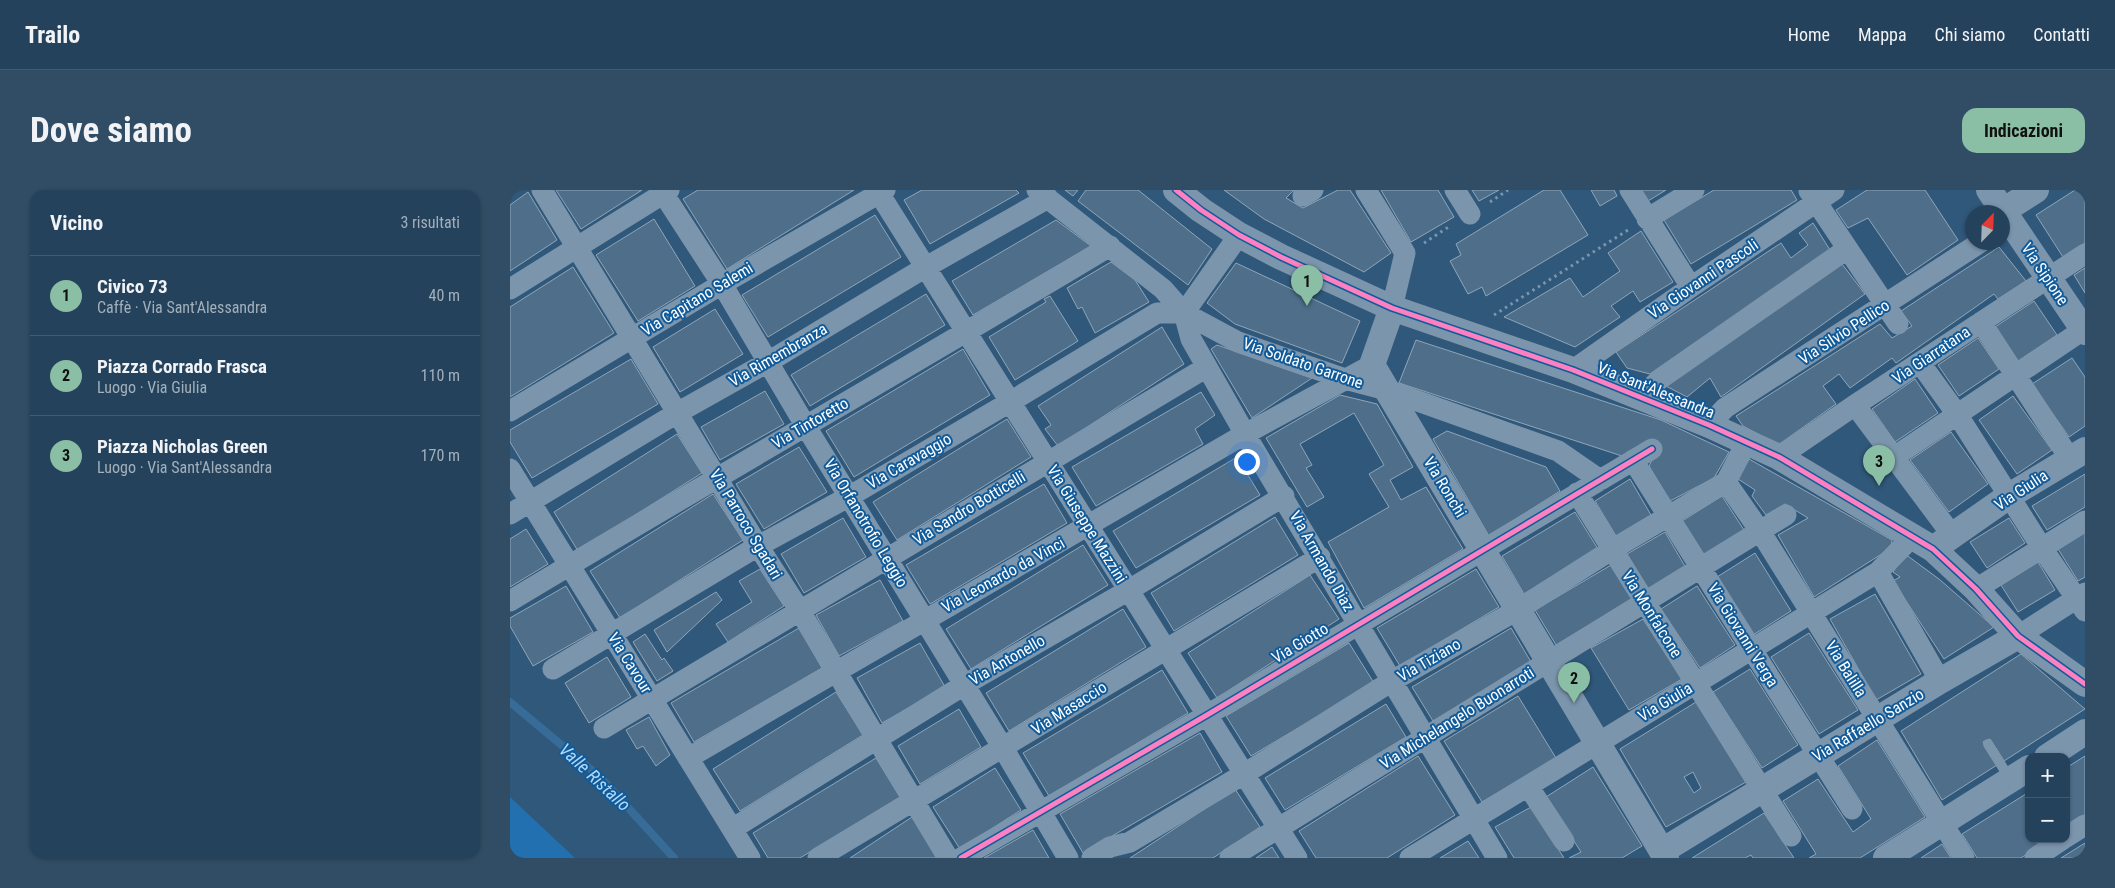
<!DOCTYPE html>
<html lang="it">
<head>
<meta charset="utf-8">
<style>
	:root { --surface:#24425c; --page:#304d65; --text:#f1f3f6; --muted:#a3b0bb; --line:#415b72; --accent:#8abfa5 }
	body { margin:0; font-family:"Roboto Condensed",sans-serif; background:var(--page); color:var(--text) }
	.controls { position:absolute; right:15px; bottom:15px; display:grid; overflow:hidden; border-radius:10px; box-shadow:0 1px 4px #0004 }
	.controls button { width:45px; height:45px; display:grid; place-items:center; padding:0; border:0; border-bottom:1px solid var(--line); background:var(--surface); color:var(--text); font:25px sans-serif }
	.compass { position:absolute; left:1455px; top:15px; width:45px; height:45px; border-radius:50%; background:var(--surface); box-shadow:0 1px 4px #0004; rotate:23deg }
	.you { position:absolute; left:736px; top:271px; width:18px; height:18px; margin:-12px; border:4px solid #fff; border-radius:50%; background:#1a73e8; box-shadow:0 0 0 8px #1a73e833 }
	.badge { display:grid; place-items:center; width:32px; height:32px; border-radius:50%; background:var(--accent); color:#111; font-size:16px; font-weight:700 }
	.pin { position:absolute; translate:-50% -41px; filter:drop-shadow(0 1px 2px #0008) }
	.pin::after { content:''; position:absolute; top:26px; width:18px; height:15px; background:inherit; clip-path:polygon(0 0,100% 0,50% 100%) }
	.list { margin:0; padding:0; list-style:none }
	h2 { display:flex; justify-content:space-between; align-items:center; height:65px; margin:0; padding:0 20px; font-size:21px }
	h2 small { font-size:16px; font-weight:400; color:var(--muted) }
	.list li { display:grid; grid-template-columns:32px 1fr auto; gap:15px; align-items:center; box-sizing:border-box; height:80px; padding:0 20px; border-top:1px solid var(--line) }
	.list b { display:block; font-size:19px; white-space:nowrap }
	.list p { margin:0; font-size:16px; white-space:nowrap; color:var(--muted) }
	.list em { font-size:16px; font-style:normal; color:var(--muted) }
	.map { position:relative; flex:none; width:1575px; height:668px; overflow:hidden; border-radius:15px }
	header { display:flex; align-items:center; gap:30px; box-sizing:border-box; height:70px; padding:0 25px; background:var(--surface); border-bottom:1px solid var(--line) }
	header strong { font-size:24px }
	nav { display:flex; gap:28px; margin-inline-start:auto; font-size:18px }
	.intro { display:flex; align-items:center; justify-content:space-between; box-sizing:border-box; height:120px; padding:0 30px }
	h1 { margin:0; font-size:35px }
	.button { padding:12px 22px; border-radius:15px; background:var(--accent); color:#111; font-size:18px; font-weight:700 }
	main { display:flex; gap:30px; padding:0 30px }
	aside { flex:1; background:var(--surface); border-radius:15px; box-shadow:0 1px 4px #0004 }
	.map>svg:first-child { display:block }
	.green { fill:#2270af }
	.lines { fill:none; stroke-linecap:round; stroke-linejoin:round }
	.stream { stroke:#376c98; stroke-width:8 }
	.building { fill:#4e6e89; stroke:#8fa6ba; fill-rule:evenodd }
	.path { stroke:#7b95ad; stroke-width:3; stroke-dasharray:2.5 4; stroke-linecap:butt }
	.service { stroke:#7b95ad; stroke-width:10 }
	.minor { stroke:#7b95ad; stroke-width:21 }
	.tertiary { stroke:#7b95ad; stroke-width:26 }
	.cycleway-casing { stroke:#115b9a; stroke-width:8 }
	.cycleway { stroke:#ff80c0; stroke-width:5 }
	.labels { text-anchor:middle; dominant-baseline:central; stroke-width:4; stroke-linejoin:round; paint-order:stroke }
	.street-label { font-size:16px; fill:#fff; stroke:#115b9a }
	.water-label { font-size:18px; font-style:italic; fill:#b0dafb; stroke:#115b9a }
</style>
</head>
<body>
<header>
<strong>Trailo</strong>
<nav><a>Home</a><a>Mappa</a><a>Chi siamo</a><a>Contatti</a></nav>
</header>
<div class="intro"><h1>Dove siamo</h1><a class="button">Indicazioni</a></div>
<main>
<aside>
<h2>Vicino<small>3 risultati</small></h2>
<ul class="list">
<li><span class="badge">1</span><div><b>Civico 73</b><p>Caffè · Via Sant'Alessandra</p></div><em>40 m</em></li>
<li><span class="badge">2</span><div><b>Piazza Corrado Frasca</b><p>Luogo · Via Giulia</p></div><em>110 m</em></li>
<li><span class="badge">3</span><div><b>Piazza Nicholas Green</b><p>Luogo · Via Sant'Alessandra</p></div><em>170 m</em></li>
</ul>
</aside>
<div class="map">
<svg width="1575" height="668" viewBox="0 0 1575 668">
	<rect width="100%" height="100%" fill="#30587a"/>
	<path class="green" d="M0 607 65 668H0Z"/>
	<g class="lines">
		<path class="stream" d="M0 512 91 588 164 668"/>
	</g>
	<path class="building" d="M46 0H132L71 39Z
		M188 0H344L217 79 173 9Z
		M412 0H506L509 3 420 54 394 10Z
		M555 0H568L563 6Z
		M576 0H628L702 59 678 95 568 11Z
		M714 0H784L776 8 793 18 828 0H840L881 63 854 82 754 29Z
		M871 0H928L944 27 901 52Z
		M962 0H989L969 11Z
		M1034 0H1050L1078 45 976 106 972 97 958 104 940 71 951 65 946 54Z
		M1081 0H1104L1107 6 1090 16Z
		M1131 0H1156L1138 11Z
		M1204 0H1281L1287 10 1181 74 1154 30Z
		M1357 0H1415L1448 50 1397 85 1358 28 1338 38 1326 20Z
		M1565 0H1575V53L1553 67 1526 25Z
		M18 2 47 50 0 81V15Z
		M365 25 391 67 258 147 232 105Z
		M144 29 185 96 128 131 86 65Z
		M546 30 581 56 463 125 442 91Z
		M1303 33 1320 60 1140 184 1117 178 1106 162 1271 53 1281 68 1298 55 1289 43Z
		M1131 41 1163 92 1130 112 1123 101 1101 116 1110 127 1065 157 994 127 1060 88 1073 107 1110 81 1098 63Z
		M1489 57 1516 91 1488 109 1484 104 1386 173 1382 168 1340 198 1329 184 1313 196 1326 214 1268 255 1233 236 1226 226 1370 134 1382 148 1402 136 1391 121Z
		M601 72 625 90 639 112 585 143 572 117 568 119 557 98Z
		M726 73 850 131 832 173 725 134 697 113Z
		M1332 74 1355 104 1211 207 1200 188 1177 207 1156 196Z
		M63 77 104 143 0 207V117Z
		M1575 78V103L1564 85Z
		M416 104 435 135 300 216 281 185Z
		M540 106 568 151 505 190 479 147 536 112 534 109Z
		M1524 111 1547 145 1508 171 1485 137Z
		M205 119 233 164 170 202 143 157Z
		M652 137 674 174 548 256 535 239 541 235 528 216Z
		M1468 148 1489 179 1449 206 1428 175Z
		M906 150 1151 230 1219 262 1204 288 1160 311 1139 276 1148 258 1115 267 889 193Z
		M707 155 802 188 742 228 701 159Z
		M453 159 480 205 344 287 316 241Z
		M1562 168 1575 187V236L1559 247 1522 194Z
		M121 169 148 214 22 288 0 252V240Z
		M1405 189 1428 223 1385 252 1362 219Z
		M255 201 274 234 210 270 191 237Z
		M691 202 705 225 685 239 693 254 586 316 562 277Z
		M830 205 867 214 903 277 880 290 891 310 916 297 953 359 854 418 818 352 879 317 859 284 874 275 844 223 790 254 802 275 796 278 814 307 797 317 756 248Z
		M1503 206 1542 260 1507 284 1469 230Z
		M497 229 521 267 387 350 363 312Z
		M937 241 1036 277 1050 301 979 346 923 249Z
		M1441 242 1478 294 1439 322 1400 270Z
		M167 244 192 283 68 361 44 322Z
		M289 257 317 302 254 339 226 294Z
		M727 267 750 305 626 378 603 341Z
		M1239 269 1382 350 1381 358 1304 407 1268 345 1298 328 1275 314 1256 325 1242 306 1245 300 1228 289Z
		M1575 284V317L1537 340 1522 316Z
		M1120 289 1141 325 1106 346 1085 311Z
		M534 294 557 333 420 414 396 375Z
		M203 304 233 350 110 428 80 381Z
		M1212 306 1234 340 1193 365 1172 331Z
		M1065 322 1088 359 1014 404 992 366Z
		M765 327 788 365 664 441 641 403Z
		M333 328 356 367 294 403 271 364Z
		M1499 328 1515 353 1477 378 1460 352Z
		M16 339 38 374 0 397V349Z
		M1155 342 1176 378 1139 400 1117 364Z
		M1575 342V387L1568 391 1548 359Z
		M573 355 598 395 461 479 436 439Z
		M1245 363 1281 421 1243 445 1207 387Z
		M1395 364 1429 389 1484 437 1434 469 1383 391 1390 387 1383 382Z
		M1528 372 1545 400 1508 422 1491 395Z
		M1101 375 1122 409 1046 455 1025 420Z
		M250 379 274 416 218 452 206 434 242 412 229 391Z
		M966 379 989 417 890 476 867 438Z
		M800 385 829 429 707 508 678 463Z
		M370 390 393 431 329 466 306 425Z
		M56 396 83 442 23 476 0 436V428Z
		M1187 396 1225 455 1190 478 1151 419Z
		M206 402 212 410 157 462 144 440Z
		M1365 404 1411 484 1366 510 1320 429Z
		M613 419 636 457 499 541 476 503Z
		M1133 429 1172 489 1119 520 1081 458Z
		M289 438 312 478 184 552 161 513Z
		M1001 438 1021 472 923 531 902 497Z
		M1299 443 1348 520 1309 544 1261 467Z
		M135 444 152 470 154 468 163 481 147 491 123 452Z
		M410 453 435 497 372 533 347 488Z
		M839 453 864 493 741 566 716 526Z
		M1511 464 1575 519 1494 571 1480 549 1473 552 1487 575 1432 610 1391 541Z
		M97 467 121 507 79 533 55 493Z
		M1240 479 1288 555 1252 578 1203 502Z
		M652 480 678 523 539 606 513 563Z
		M326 502 353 545 230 621 203 579Z
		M1008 506 1046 568 972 612 934 551Z
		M1186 512 1236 592 1156 637 1110 559ZM1183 582 1191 598 1184 603 1174 587Z
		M876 514 896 547 775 620 755 588Z
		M449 519 471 557 410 594 388 556Z
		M139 527 160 565 146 576 133 556 127 559 116 540Z
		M690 543 712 582 573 663 550 624Z
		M1367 550 1415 627 1350 668H1299L1306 664 1273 611 1308 589 1343 642 1361 629 1328 576Z
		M908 566 945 625 877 668H806L789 641Z
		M1575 566V626L1556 638V578Z
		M366 568 390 607 290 668H258L243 643Z
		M1083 577 1132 656 1112 668H1059L1071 662 1036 607Z
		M485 578 511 620 450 659 423 617Z
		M725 599 750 637 703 668H620Z
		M1519 602V649H1540L1511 668H1467L1452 644Z
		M1021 617 1054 668H1004L985 637Z
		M1254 623 1284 668H1243L1241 665 1235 668H1182Z
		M402 627 427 668H340Z
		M523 640 539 668H474Z
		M958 651 969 668H930Z
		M1575 653V668H1551Z
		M1432 654 1441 668H1411Z
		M762 657 769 668H746Z"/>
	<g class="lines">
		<path class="path" d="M980 12 998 0
			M914 53 940 36
			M984 125 1118 40"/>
		<path class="service" d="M1478 554 1500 589"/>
		<path class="minor" d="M32 0 248 356 290 421 438 668
			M151 0 212 94 295 235 493 558 558 668
			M367 0 787 668
			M527 0 653 99 674 123 728 152 835 189 877 200 1048 261 1090 290
			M856 0 895 63 882 118
			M945 0 960 24
			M1120 0 1181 97
			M1299 1 1388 134
			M793 6 803 0
			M1137 29 1184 0
			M0 99 159 0
			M674 123 681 149 735 244 987 668
			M674 123 729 45
			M1471 132 1560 269
			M1410 173 1447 224 1532 358 1575 421
			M1063 180 1181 97 1324 0
			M1131 207 1150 189 1337 59
			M1345 215 1442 345
			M0 221 212 94 375 0
			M1199 235 1215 218 1471 52
			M1269 267 1345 215 1575 64
			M1384 267 1573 140
			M1123 270 1342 619
			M0 279 240 668
			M1216 292 1250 341 1454 668
			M1067 303 1281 646
			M0 324 167 223 258 172 416 77 538 8
			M1368 382 1430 491
			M1466 399 1575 331
			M0 411C199 291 401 176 600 56
			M1508 446 1575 403
			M43 479 248 356 340 306 500 212 647 123H674
			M94 538 697 177
			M178 568 735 244 862 175
			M1018 596 1054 651
			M222 639 454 495 619 400 774 306
			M1556 647 1575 635
			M308 668 810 367
			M451 668 697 525 1142 259
			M582 668 600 657 620 652 734 584 882 491 1009 419 1103 359 1216 292 1236 253
			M720 668 1276 325
			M900 668 1368 382 1403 346
			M1525 668 1553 649"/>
		<path class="tertiary" d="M666 0 691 20 729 45 771 67 882 118 1063 180 1199 235 1269 267 1423 359 1466 399 1508 446 1575 494
			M1479 0 1575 142
			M1493 21 1526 0
			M882 118 862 175 1156 668
			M1423 359 1499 306 1575 260
			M1537 567 1575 542
			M1152 661 1430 491 1508 446
			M1376 668 1519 578"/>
		<defs>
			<path id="cycleway" d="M666 0 691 20 729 45 771 67 882 118 1063 180 1199 235 1269 267 1423 359 1466 399 1508 446 1575 494
				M451 668 697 525 1142 259"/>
		</defs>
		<use href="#cycleway" class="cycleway-casing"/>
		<use href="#cycleway" class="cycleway"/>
	</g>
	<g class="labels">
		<g class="street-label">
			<text transform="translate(1535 84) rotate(56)">Via Sipione</text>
			<text transform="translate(1193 89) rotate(-34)">Via Giovanni Pascoli</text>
			<text transform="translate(187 109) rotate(-31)">Via Capitano Salemi</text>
			<text transform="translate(1334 142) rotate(-33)">Via Silvio Pellico</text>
			<text transform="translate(268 165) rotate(-30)">Via Rimembranza</text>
			<text transform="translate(1421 165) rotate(-34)">Via Giarratana</text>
			<text transform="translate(793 173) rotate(19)">Via Soldato Garrone</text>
			<text transform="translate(1146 200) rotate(22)">Via Sant'Alessandra</text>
			<text transform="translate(300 233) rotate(-30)">Via Tintoretto</text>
			<text transform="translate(399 271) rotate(-30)">Via Caravaggio</text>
			<text transform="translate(935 297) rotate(59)">Via Ronchi</text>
			<text transform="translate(1511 300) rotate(-33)">Via Giulia</text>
			<text transform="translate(459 318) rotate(-31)">Via Sandro Botticelli</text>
			<text transform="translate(356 333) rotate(59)">Via Orfanotrofio Leggio</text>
			<text transform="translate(236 334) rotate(59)">Via Parroco Sgadari</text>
			<text transform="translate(577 334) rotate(58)">Via Giuseppe Mazzini</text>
			<text transform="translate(812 371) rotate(60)">Via Armando Diaz</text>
			<text transform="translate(493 385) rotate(-29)">Via Leonardo da Vinci</text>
			<text transform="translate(1142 424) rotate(58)">Via Monfalcone</text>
			<text transform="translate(1233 445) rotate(58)">Via Giovanni Verga</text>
			<text transform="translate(790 453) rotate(-31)">Via Giotto</text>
			<text transform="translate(497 470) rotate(-30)">Via Antonello</text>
			<text transform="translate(919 470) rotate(-30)">Via Tiziano</text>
			<text transform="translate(120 473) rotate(58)">Via Cavour</text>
			<text transform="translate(1336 479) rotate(58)">Via Balilla</text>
			<text transform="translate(1155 512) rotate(-31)">Via Giulia</text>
			<text transform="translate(559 518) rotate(-32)">Via Masaccio</text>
			<text transform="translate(947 528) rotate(-32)">Via Michelangelo Buonarroti</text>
			<text transform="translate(1358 535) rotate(-31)">Via Raffaello Sanzio</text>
		</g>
		<g class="water-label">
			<text transform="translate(85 587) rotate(43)">Valle Ristallo</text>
		</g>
	</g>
</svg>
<div class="controls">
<button>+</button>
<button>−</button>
</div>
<svg class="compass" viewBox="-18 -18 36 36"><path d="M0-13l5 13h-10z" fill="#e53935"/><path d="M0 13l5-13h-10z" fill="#a3b0bb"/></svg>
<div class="you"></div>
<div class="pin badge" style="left:797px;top:116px">1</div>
<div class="pin badge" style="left:1064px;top:513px">2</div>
<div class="pin badge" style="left:1369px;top:296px">3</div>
</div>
</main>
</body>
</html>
